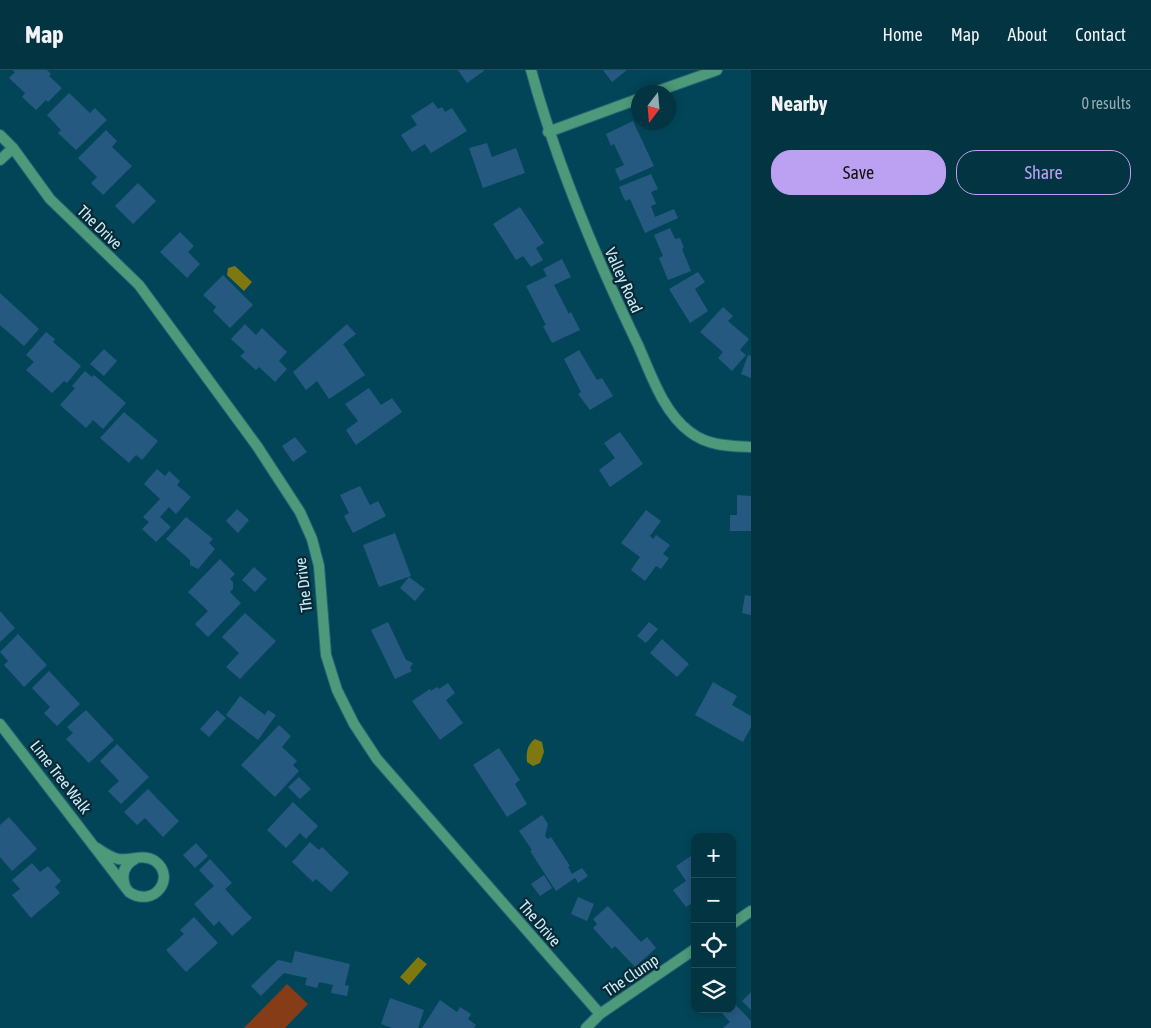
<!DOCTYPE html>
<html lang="en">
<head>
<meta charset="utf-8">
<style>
	:root { --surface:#023442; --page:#103f4d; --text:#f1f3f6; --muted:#96aab2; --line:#234f5b; --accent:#bca0f2 }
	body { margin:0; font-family:"Asap Condensed",sans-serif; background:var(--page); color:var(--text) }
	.controls { position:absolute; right:15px; bottom:15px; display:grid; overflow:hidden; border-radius:10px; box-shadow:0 2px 8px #0003 }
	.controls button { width:45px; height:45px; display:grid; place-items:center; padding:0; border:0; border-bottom:1px solid var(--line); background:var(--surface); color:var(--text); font:25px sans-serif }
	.compass { position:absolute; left:631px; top:15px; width:45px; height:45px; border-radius:50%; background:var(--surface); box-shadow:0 2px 8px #0003; rotate:196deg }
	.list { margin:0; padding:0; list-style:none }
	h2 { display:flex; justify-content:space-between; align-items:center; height:65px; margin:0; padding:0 20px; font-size:21px }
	h2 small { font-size:16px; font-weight:400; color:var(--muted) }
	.actions { display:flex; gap:10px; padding:15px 20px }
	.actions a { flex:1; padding:11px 0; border:1px solid var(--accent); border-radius:20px; text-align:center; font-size:18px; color:var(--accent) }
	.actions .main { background:var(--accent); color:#111 }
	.icon { flex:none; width:28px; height:28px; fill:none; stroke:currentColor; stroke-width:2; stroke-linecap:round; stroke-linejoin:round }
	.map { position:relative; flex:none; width:751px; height:958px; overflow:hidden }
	header { display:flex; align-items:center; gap:30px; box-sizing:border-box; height:70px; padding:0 25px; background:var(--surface); border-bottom:1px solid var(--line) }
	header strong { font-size:24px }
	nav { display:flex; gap:28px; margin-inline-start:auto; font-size:18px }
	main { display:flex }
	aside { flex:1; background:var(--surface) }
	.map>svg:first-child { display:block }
	.green { fill:#863c16 }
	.water { fill:#7f7710 }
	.building { fill:#255980 }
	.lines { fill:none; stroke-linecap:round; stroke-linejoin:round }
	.minor-casing { stroke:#276375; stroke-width:12 }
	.minor { stroke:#4d9a7a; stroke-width:10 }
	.labels { text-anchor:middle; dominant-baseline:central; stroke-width:4.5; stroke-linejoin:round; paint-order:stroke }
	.street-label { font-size:16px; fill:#c9ecfb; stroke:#092934 }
</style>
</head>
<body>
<header>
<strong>Map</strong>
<nav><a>Home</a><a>Map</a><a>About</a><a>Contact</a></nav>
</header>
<main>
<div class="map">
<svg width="751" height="958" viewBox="0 0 751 958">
	<rect width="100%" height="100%" fill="#034558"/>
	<path class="green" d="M287 914 308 934 285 958H244Z"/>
	<path class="water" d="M235 196 252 212 244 221 227 205 228 198Z
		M535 669 542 672 544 682 540 693 533 696 527 692C526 683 527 675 535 669Z
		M418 887 427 894 409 915 400 907Z"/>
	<path class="building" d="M12 0H47L51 4 49 6 62 18 48 32 46 30 36 40 22 27 25 23 9 8 15 2Z
		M458 0H485L467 13Z
		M603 0H627L612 12Z
		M69 23 90 43 95 38 107 50 76 80 58 63 61 60 47 45Z
		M433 32 438 39 442 37 445 42 452 38 467 61 431 83 425 74 412 82 401 65 417 55 411 46Z
		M633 51 654 96 620 111 615 99 624 95 614 74 611 76 606 64Z
		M106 60 117 71 112 77 132 96 103 125 91 113 97 107 78 88Z
		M487 73 492 87 516 78 525 103 483 118 469 78Z
		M651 104 658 119 651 122 656 134 651 136 655 147 674 139 678 148 645 163 630 129 625 131 619 117Z
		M138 113 156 131 133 154 115 136Z
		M520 137 544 173 536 178 543 190 531 197 523 186 516 190 493 154Z
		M670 158 675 169 680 168 684 178 682 179 691 201 668 210 659 188 663 186 654 165Z
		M180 162 194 176 188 182 200 194 187 208 160 182Z
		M562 189 571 207 554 215 569 244 571 242 580 260 552 273 543 256 546 255 526 216 547 206 543 199Z
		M698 202 705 212 695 219 708 241 690 253 669 219Z
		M223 205 253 235 230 258 213 241 216 237 203 225Z
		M0 223 39 259 24 276 0 255Z
		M723 237 733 246 728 251 749 269 740 280 746 285 732 301 718 288 723 282 700 262Z
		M245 254 256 265 262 258 287 282 279 291 287 299 275 312 259 297 256 300 240 286 245 282 231 269Z
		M347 254 356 264 343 274 365 305 329 329 317 311 306 320 293 302Z
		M46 262 55 269 53 272 81 296 67 313 64 311 52 323 26 300 34 292 26 285Z
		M104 279 117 291 104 306 90 294Z
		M579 280 597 310 602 308 613 326 590 340 578 324 581 322 564 289Z
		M748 285 751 286V308L741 304Z
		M85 301 92 307 94 305 126 333 103 359 93 350 86 358 60 335 75 318 72 316Z
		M369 318 381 335 392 328 402 342 356 375 346 360 358 351 345 334Z
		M124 342 158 371 142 390 136 385 129 393 100 368Z
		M620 362 643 394 610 417 599 400 615 388 604 373Z
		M295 367 307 382 293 392 282 376Z
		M157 399 165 406 169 401 180 411 177 415 191 427 176 444 169 437 160 447 171 457 156 472 142 459 149 452 143 447 160 429 144 414Z
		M360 416 370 435 378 431 386 446 353 463 344 446 349 443 340 425Z
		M737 425 751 426V461H730V445H737Z
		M237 439 249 450 238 463 226 451Z
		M646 440 661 451 650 466 653 469 656 465 670 475 663 484 669 488 661 499 656 496 645 511 631 500 640 487 621 473Z
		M186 447 213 469 209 473 215 479 198 499 190 495V490L166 469Z
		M395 463 411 506 379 517 363 475Z
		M220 489 235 504 230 509 233 512V519L230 522 241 533 208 567 195 554 208 541 188 522Z
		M254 497 267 509 255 522 242 510Z
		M409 507 425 519 415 531 400 518Z
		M745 525 751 526V545L742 543Z
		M0 541 15 558 0 572Z
		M245 543 276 571 240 609 226 597 239 583 222 567Z
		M388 552 406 590 413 593 410 598 412 601 395 609 371 560Z
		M649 552 658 559 646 573 637 566Z
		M18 564 47 595 24 617 4 595 8 591 0 582Z
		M662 569 689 594 677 607 650 583Z
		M49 601 80 634 57 656 44 643 50 637 32 618Z
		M713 612 737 626 732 635 751 646V657L743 672 695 645Z
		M448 613 455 623 446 630 463 653 440 670 412 631 430 619 431 621 437 617 439 619Z
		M240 626 265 645 268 640 276 645 258 670 226 645Z
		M86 640 114 670 89 693 66 669 73 663 67 657Z
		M217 640 226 648 209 667 200 659Z
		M279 655 291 666 282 677 297 691 293 695 299 701 275 727 241 695Z
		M117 674 149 707 121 734 108 721 119 711 100 691Z
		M499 678 520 710 515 714 527 734 507 747 473 695Z
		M299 707 311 719 300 729 288 717Z
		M148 719 179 751 163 767 145 748 137 755 124 742Z
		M293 732 318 756 306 769 300 763 286 778 267 760Z
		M542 745 548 754 545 766 548 769 551 767 570 796 568 797 572 804 582 798 588 806 578 813 575 808 556 821 530 781 532 780 519 761Z
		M9 747 37 779 12 801 0 787V755Z
		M310 772 319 780 322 777 349 803 331 822 316 809 313 812 292 792Z
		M196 773 208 786 195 798 183 785Z
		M695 783V831L686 837 673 820 686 811 676 796Z
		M210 789 232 813 225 819 252 848 232 866 219 851 214 856 194 834 214 816 199 800Z
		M32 793 40 802 48 796 61 811 55 817 60 823 31 848 12 825 20 819 12 810Z
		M544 805 552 818 540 826 531 814Z
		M578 827 594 834 587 851 571 844Z
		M608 836 641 872 647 867 656 878 635 897 615 876 612 879 593 858 597 854 593 849Z
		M194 847 218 873 186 902 166 880 184 864 180 860Z
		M295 881 350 894 345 915 349 916 347 926 331 923 333 915 319 912 317 918 305 915 307 908 284 903 261 926 251 916 278 890 292 893Z
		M751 922V940L742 931Z
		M390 928 424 940 418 958H392L381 954Z
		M440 930 457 942 460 937 471 944 468 949 476 955 474 958H422Z
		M732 931 751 951V958H723L730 952 718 939H732Z"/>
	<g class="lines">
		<defs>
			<path id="minor" d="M531 0C557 95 595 186 638 275 651 304 663 342 690 362 708 376 729 376 751 377
				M655 22 717 0
				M548 62 638 29
				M0 65 13 78 50 129 139 215 257 376 300 442 312 469 319 496 326 585 337 620 354 654 377 689 600 944
				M0 90 13 78
				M0 654 129 822C154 839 177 807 155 791 144 783 130 791 118 789 110 787 104 783 97 778
				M125 816C121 804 124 795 135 789
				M732 854 751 841
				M586 958 600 944 695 879"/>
		</defs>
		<use href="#minor" class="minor-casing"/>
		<use href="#minor" class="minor"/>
	</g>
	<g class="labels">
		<g class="street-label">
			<text transform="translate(100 157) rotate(44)">The Drive</text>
			<text transform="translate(624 210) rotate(66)">Valley Road</text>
			<text transform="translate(303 515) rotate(-97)">The Drive</text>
			<text transform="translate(61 707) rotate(52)">Lime Tree Walk</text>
			<text transform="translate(540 853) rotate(49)">The Drive</text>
			<text transform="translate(631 905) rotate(-34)">The Clump</text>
		</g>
	</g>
</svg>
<div class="controls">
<button>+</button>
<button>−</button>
<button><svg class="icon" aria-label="locate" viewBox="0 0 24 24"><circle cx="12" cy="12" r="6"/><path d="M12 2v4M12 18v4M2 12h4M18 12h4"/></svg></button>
<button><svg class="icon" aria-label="layers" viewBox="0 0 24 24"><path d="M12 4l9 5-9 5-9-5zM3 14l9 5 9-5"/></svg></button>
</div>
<svg class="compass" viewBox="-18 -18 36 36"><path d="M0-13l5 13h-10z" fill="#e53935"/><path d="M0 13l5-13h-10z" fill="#96aab2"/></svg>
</div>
<aside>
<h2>Nearby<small>0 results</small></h2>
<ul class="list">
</ul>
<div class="actions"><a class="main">Save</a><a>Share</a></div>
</aside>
</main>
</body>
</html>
